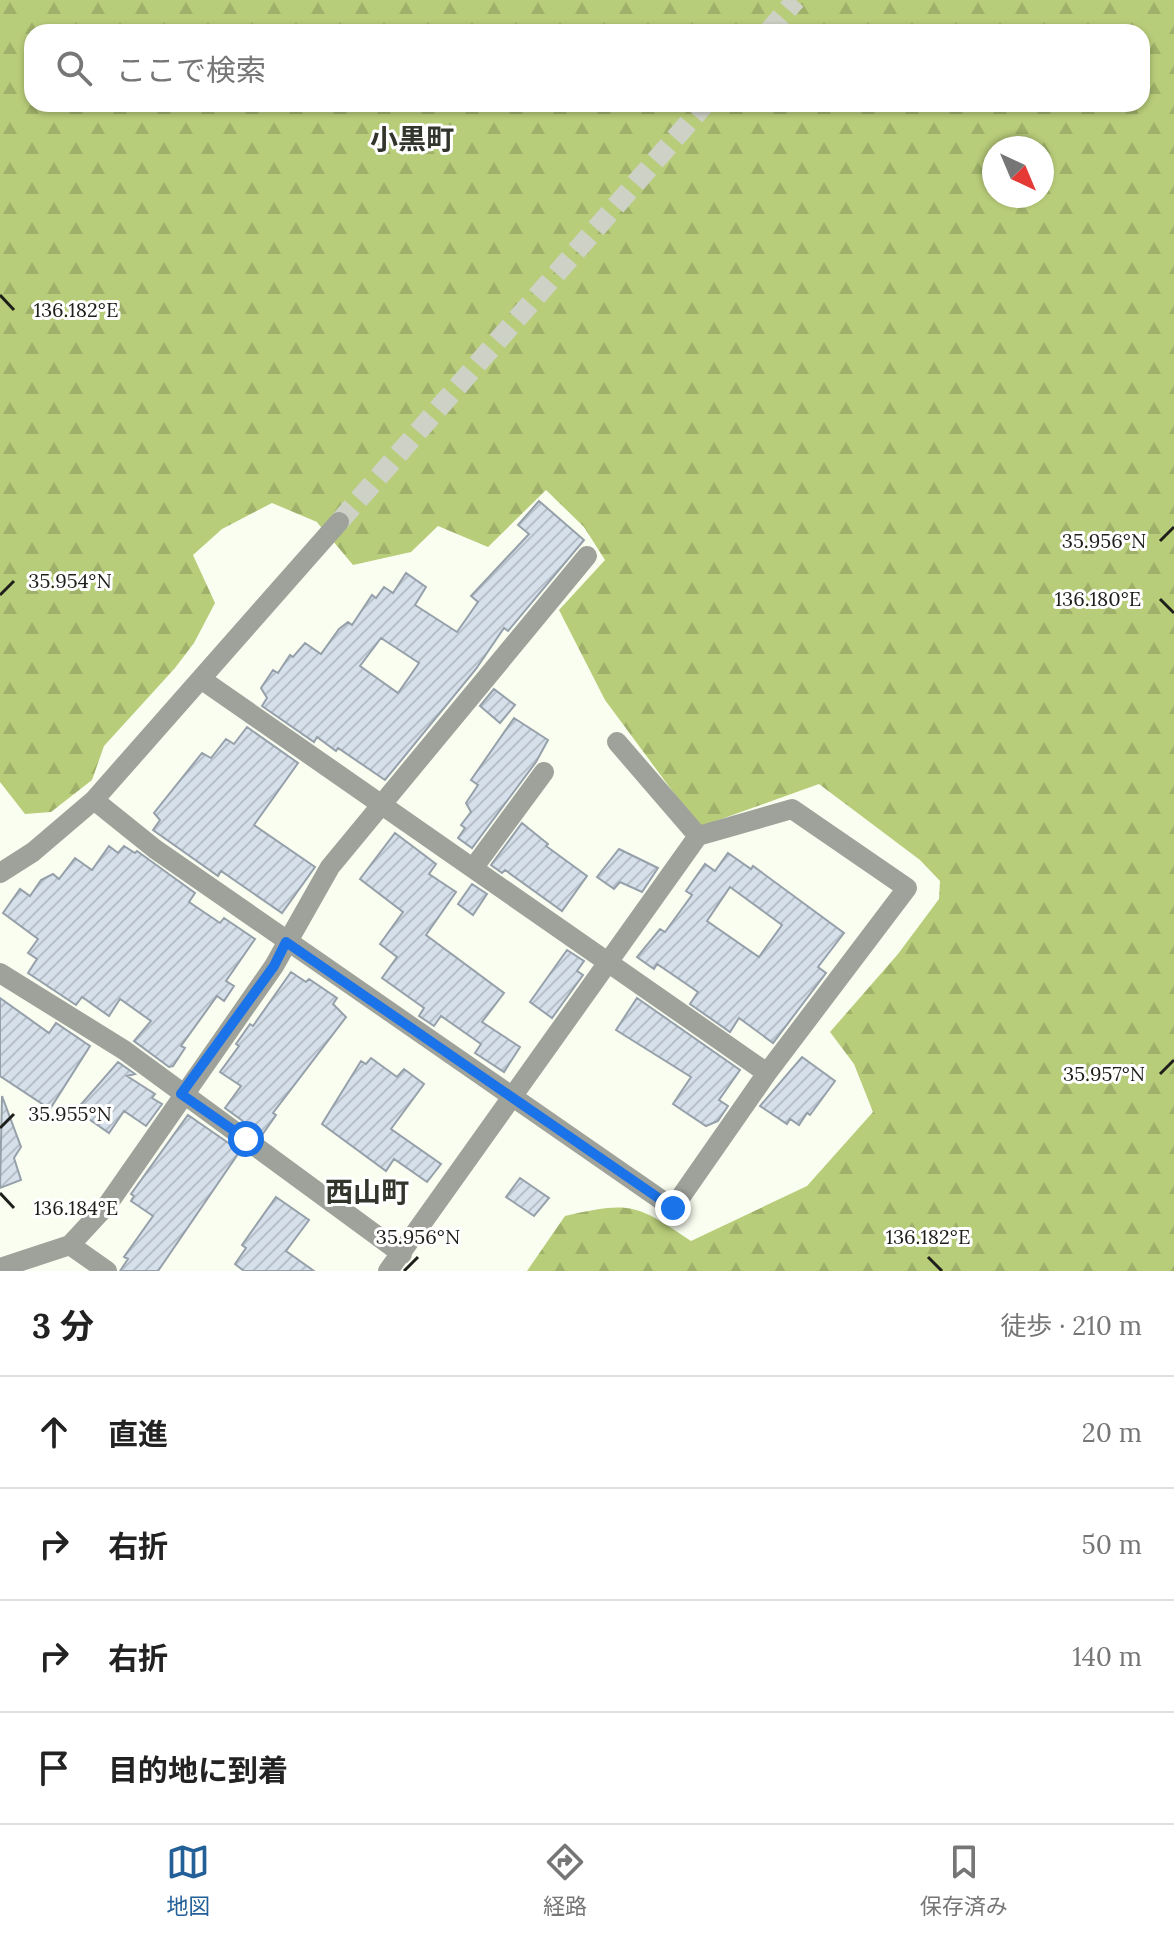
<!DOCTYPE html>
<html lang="ja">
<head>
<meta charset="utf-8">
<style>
	:root { --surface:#fff; --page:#f6f6f6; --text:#222; --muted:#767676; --line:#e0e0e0; --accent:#236097 }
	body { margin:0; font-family:Lora,"Noto Sans JP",serif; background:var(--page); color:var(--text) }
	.compass { position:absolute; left:982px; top:136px; width:72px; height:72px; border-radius:50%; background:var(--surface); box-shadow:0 2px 6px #0004; rotate:136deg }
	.stop { position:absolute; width:24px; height:24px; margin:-18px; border:6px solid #1a73e8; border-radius:50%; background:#fff }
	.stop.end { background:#1a73e8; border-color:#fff; box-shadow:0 2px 8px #0008 }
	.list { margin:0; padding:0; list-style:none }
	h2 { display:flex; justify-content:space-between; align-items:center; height:104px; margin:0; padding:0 32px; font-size:34px }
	h2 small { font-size:26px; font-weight:400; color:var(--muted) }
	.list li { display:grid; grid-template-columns:52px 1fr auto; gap:24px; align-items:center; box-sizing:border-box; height:112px; padding:0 32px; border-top:2px solid var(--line) }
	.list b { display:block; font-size:30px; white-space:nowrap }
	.list em { font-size:26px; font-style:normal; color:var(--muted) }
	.icon { flex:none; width:44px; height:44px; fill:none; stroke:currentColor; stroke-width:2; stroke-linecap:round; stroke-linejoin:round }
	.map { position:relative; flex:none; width:1174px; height:1271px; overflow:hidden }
	.search { position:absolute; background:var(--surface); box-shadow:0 2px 6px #0004; left:24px; right:24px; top:24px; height:88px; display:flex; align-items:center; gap:20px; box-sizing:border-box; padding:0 28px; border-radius:24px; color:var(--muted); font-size:30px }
	.sheet { height:552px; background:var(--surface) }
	nav { display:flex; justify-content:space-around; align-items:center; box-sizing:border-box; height:112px; border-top:2px solid var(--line); background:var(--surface); font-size:22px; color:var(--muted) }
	nav a { display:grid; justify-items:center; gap:4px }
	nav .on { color:var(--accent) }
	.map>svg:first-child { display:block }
	.forest { fill:url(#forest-firs); fill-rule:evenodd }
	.building { fill:url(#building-hatch); stroke:#96a0aa; stroke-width:2; fill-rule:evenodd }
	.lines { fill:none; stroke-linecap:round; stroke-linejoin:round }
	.minor-tunnel { stroke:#ced1c5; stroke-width:20; stroke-dasharray:20 10; stroke-linecap:butt }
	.minor { stroke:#9fa19b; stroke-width:20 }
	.route { stroke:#1a73e8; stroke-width:10 }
	.ticks { fill:none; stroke:#1e1f1a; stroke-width:3 }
	.labels { text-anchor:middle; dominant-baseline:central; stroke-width:6; stroke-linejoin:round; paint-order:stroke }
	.quarter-label { font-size:28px; font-weight:bold; fill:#32352b; stroke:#fff }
	.ticks-label { font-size:20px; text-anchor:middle; fill:#1e1f1a; stroke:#fff; stroke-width:6; stroke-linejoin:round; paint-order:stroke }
</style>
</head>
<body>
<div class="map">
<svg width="1174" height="1271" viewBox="0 0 1174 1271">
	<defs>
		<pattern id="forest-firs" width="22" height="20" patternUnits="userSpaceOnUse" patternTransform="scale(2)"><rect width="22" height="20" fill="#b8cd7a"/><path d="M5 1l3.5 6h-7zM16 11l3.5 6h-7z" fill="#9eb069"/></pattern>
		<pattern id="building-hatch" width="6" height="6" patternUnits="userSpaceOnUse" patternTransform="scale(2)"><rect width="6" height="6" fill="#d6e0eb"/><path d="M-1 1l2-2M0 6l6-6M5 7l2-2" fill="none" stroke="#b7c0c9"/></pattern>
	</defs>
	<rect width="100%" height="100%" fill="#fafef0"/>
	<path class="forest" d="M0 0H1174V1271H527L565 1216C631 1201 636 1204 691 1241L807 1186 873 1112 854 1064 830 1032 898 954 939 899 940 881 920 860 819 784 699 827 605 700 559 610 605 560 584 527 546 490 488 547 438 526 411 552 353 565 317 522 272 503 222 529 193 555 215 603 194 643 175 668 104 746 92 780 51 812 25 814 0 782ZM32 32H1142V104H32ZM994 148H1042V196H994Z"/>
	<path class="building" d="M539 501 584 540 508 631 504 628 476 669 385 780 338 748 336 751 317 737 314 742 262 706 267 698 261 688 273 670 278 673 290 655 293 657 305 643 321 654 339 629 348 622 352 625 372 595 376 598 384 587 393 593 406 573 426 587 415 605 457 632 478 602 471 596 529 534 518 525ZM381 638 419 663 398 693 360 666Z
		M494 689 515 705 500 723 480 706Z
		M514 718 548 740 536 762 472 848 458 838 465 828 461 825 471 812 466 803 478 785 471 780Z
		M247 727 298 763 254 825 315 867 282 913 221 871 218 876 153 830 160 820 154 813 202 753 211 758 226 739 234 744Z
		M522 823 548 844 546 846 587 876 562 911 505 870 502 873 491 865Z
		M395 833 436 864 429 874 456 892 426 935 504 993 482 1022 520 1047 504 1072 475 1053 481 1044 441 1016 434 1026 419 1016 424 1008 382 978 397 957 380 944 403 912 360 879Z
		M109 846 118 853 124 846 135 853 137 851 195 893 189 902 220 923 224 918 255 939 226 981 234 986 224 1001 217 996 181 1046 185 1048 173 1066 169 1067 134 1041 151 1021 120 999 109 1016 82 997 76 1005 28 973 37 959 28 953 38 939 3 913 20 889 30 896 41 880 53 874 59 879 75 858 92 870Z
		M619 849 658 868 642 892 620 882 614 889 597 877Z
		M728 853 751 869 753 866 844 933 818 967 826 973 773 1043 739 1018 730 1032 690 1004 698 992 657 964 654 969 637 957 660 929 665 932 692 895 686 891 705 864 715 871ZM730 887 782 925 759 957 707 921Z
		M472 884 487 894 473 915 458 904Z
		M567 950 584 961 577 971 583 975 552 1018 530 1002Z
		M291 972 306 982 309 979 337 998 333 1004 346 1017 273 1113 276 1115 262 1135 225 1108 241 1086 220 1072 239 1046 236 1044 250 1024 253 1026Z
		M0 998 49 1033 56 1023 90 1046 50 1109 0 1076Z
		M637 998 740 1070 719 1100 728 1106 718 1121 706 1126 673 1104 691 1077 616 1030Z
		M802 1057 835 1081 810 1115 807 1113 799 1125 790 1119 787 1124 760 1106Z
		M371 1058 397 1077 404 1069 424 1084 391 1129 441 1164 427 1182 394 1159 386 1171 322 1124 361 1061 366 1064Z
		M118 1062 135 1074 127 1076 155 1094 152 1098 162 1104 146 1126 124 1111 109 1133 76 1110Z
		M2 1096 21 1147 14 1158 21 1180 0 1188Z
		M188 1115 240 1151 158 1271H120L128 1259 124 1257 153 1216 131 1201 134 1196 131 1194Z
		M520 1178 549 1198 534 1216 506 1197Z
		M276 1197 309 1220 286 1251 314 1271H244L235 1264 246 1248 242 1245Z"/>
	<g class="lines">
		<path class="minor-tunnel" d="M768 32 796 0
			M339 522 705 104"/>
		<path class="minor" d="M201 679 767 1073
			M94 800 155 849 673 1208 767 1073 907 888 792 809 698 836 617 742
			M474 867 544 772
			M0 873 33 852 94 800 339 522
			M0 973 124 1050 402 1254
			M70 1245 107 1271
			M0 1268 70 1245 108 1204 274 966 330 867 587 556
			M388 1271 698 836"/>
	</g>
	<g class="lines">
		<path class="route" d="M246 1139 181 1094 274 966 286 942 673 1208"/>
	</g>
	<path class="ticks" d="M0 295 14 310M1160 541 1174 527M0 595 14 581M1160 599 1174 613M1160 1074 1174 1060M0 1128 14 1114M0 1193 14 1208M928 1257 942 1271M404 1271 418 1257"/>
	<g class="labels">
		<g class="quarter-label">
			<text x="412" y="139">小黒町</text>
			<text x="367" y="1192">西山町</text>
		</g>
	</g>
	<g class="ticks-label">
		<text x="76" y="317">136.182°E</text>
		<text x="1104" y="548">35.956°N</text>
		<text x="70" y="588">35.954°N</text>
		<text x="1098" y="606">136.180°E</text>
		<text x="1104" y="1081">35.957°N</text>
		<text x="70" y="1121">35.955°N</text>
		<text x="76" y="1215">136.184°E</text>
		<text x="928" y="1244">136.182°E</text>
		<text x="418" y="1244">35.956°N</text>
	</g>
</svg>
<svg class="compass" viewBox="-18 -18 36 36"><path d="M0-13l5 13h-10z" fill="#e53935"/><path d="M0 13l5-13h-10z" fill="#767676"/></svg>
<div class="stop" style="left:246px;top:1139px"></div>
<div class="stop end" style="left:673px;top:1208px"></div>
<div class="search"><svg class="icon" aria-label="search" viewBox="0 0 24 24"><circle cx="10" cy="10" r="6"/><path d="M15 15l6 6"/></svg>ここで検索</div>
</div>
<section class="sheet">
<h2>3 分<small>徒歩 · 210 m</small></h2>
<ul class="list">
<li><svg class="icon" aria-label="ahead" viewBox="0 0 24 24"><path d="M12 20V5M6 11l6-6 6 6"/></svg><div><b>直進</b></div><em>20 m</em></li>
<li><svg class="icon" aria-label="right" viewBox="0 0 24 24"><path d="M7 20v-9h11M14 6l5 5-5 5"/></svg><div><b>右折</b></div><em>50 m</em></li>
<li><svg class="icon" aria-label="right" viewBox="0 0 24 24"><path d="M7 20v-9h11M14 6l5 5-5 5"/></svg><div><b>右折</b></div><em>140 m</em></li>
<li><svg class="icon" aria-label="arrive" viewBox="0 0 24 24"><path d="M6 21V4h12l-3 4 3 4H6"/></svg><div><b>目的地に到着</b></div></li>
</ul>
</section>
<nav>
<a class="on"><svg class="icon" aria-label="map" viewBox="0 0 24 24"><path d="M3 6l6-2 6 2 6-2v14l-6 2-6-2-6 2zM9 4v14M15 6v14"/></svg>地図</a>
<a><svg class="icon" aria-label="directions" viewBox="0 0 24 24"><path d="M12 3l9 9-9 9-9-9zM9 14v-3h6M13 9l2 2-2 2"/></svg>経路</a>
<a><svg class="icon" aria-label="saved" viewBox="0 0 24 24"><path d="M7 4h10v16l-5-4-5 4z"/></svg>保存済み</a>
</nav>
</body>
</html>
